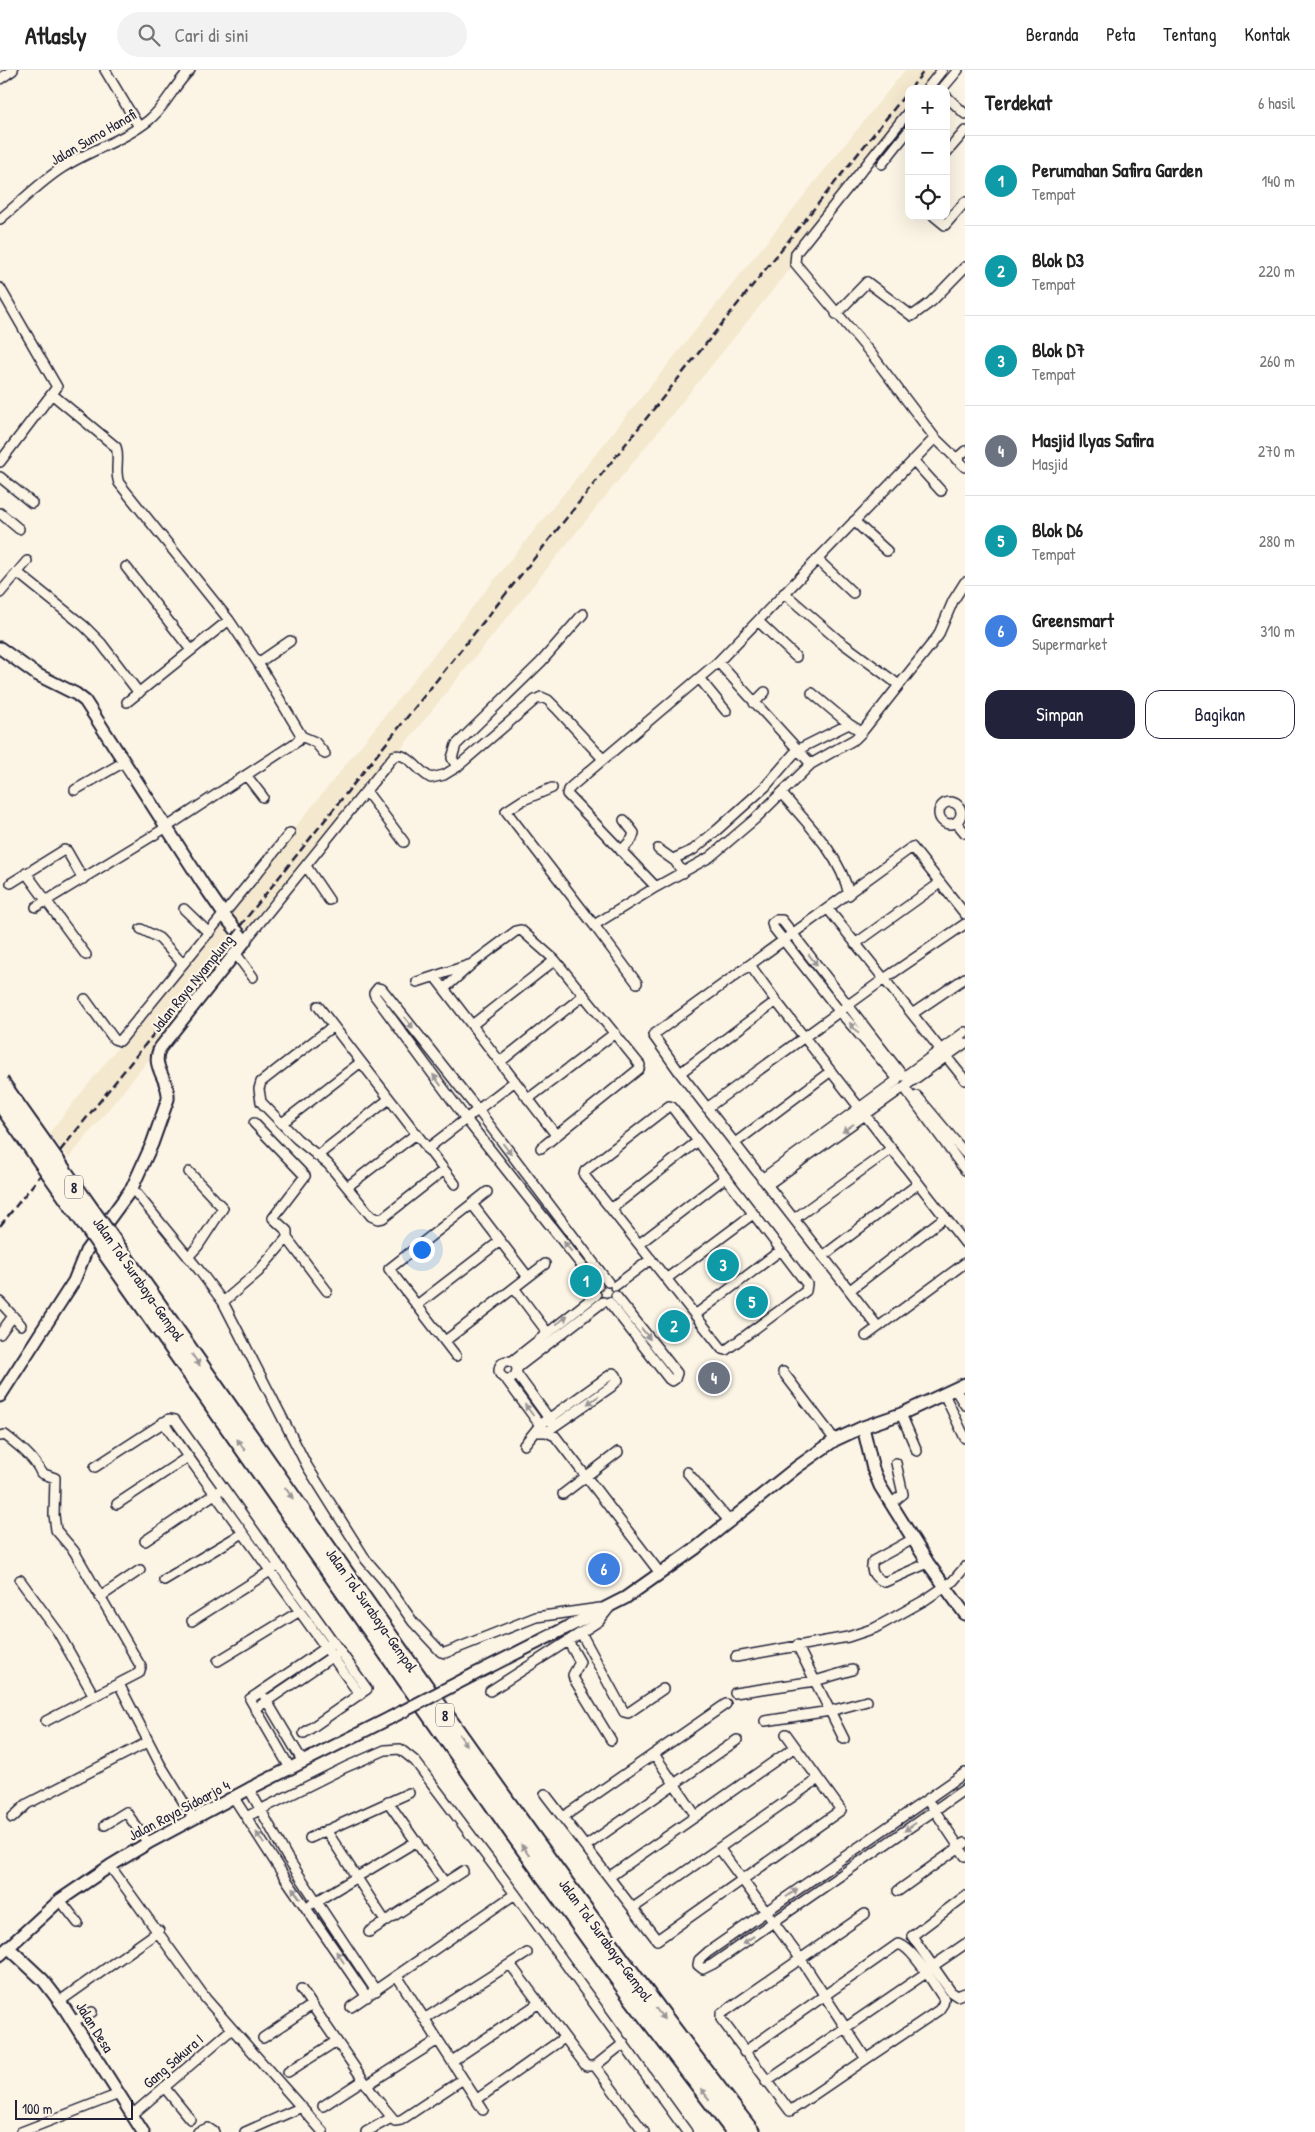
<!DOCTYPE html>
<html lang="id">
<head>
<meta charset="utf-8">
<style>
	:root { --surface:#fff; --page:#f2f2f2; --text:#222; --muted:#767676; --line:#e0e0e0; --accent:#22223b }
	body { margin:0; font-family:"Patrick Hand",sans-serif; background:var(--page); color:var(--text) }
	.controls { position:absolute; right:15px; top:15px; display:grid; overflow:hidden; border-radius:10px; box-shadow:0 5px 20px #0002 }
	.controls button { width:45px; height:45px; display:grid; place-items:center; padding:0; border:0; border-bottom:1px solid var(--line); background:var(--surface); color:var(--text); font:25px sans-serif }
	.scale { position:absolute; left:15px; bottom:12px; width:118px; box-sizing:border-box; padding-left:5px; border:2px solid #22223b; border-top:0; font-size:14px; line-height:18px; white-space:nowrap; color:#22223b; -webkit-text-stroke:4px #fcf5e5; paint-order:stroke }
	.you { position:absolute; left:421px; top:1179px; width:18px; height:18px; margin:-12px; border:4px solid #fff; border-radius:50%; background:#1a73e8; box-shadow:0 0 0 8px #1a73e833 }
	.badge { display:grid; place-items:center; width:32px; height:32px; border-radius:50%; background:var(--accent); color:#fff; font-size:16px; font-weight:700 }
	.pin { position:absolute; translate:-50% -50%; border:2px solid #fff; box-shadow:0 1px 5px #0006 }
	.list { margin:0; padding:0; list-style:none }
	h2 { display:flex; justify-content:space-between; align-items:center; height:65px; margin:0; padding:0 20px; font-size:21px }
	h2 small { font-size:16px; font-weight:400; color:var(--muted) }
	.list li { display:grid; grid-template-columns:32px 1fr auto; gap:15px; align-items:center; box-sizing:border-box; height:90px; padding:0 20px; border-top:1px solid var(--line) }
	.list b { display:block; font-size:19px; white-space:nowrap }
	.list p { margin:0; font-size:16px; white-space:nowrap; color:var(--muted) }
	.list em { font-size:16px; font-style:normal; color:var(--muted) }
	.actions { display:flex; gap:10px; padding:15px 20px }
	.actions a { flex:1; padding:11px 0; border:1px solid var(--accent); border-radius:15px; text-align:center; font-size:18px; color:var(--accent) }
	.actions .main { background:var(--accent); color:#fff }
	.icon { flex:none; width:28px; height:28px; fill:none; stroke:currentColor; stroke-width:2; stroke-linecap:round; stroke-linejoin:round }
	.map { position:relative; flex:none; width:965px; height:2062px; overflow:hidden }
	header { display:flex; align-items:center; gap:30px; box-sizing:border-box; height:70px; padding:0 25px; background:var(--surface); border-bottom:1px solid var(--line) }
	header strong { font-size:24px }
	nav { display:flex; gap:28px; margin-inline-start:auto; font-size:18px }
	.search { width:350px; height:45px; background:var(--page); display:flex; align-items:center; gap:12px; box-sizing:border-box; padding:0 18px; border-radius:28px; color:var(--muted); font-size:19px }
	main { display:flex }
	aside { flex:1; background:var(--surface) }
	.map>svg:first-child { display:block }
	.built { fill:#f4e8ce }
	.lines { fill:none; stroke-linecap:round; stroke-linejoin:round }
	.minor-casing { stroke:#22223b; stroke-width:12 }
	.tertiary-casing { stroke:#22223b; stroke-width:15 }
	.motorway-casing { stroke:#22223b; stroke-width:20 }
	.minor { stroke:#fcf5e5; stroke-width:9 }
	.tertiary { stroke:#fcf5e5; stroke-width:11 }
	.motorway { stroke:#fcf5e5; stroke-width:16 }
	.rail { stroke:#22223b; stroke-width:2.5; stroke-dasharray:8 4; stroke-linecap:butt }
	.tertiary-bridge-casing { stroke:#22223b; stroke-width:15; stroke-linecap:butt }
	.motorway-bridge-casing { stroke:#22223b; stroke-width:20; stroke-linecap:butt }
	.tertiary-bridge { stroke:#fcf5e5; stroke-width:11 }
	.motorway-bridge { stroke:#fcf5e5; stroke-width:16 }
	.oneway { fill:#9a9698 }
	.labels { text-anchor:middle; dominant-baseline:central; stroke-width:4.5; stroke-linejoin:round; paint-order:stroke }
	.shield { fill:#fcf5e5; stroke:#63616e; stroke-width:1 }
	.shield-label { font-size:14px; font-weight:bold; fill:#22223b }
	.street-label { font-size:15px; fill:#22223b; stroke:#fcf5e5 }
</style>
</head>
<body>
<header>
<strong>Atlasly</strong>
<div class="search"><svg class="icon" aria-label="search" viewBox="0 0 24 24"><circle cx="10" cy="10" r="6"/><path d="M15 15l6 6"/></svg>Cari di sini</div>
<nav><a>Beranda</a><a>Peta</a><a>Tentang</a><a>Kontak</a></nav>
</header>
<main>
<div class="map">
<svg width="965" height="2062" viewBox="0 0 965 2062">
	<rect width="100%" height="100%" fill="#fcf5e5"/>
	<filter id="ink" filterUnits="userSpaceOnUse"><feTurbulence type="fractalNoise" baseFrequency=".02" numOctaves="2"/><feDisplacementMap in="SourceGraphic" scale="10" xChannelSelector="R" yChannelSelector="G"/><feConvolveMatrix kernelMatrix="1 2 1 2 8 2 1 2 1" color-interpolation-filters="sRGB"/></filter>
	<g filter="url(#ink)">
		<path class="built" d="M905 0H950L935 19H909V52L69 1088 49 1063Z"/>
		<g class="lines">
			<defs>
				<path id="minor" d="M105 0 139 57
					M0 9 13 0
					M927 19 942 0
					M942 19 958 0
					M946 26 965 44
					M909 41 796 183 795 193 873 286 935 368 965 397
					M946 83 965 61
					M882 94 909 60
					M934 146 945 155 965 132
					M0 149C21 132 40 112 62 98 90 80 123 71 149 50 166 36 174 15 190 0
					M0 218 57 317 0 392
					M836 244 867 212 912 246 931 232 965 197
					M935 368 718 592 572 716 568 720 567 724 656 817 710 787 755 749 811 694 855 669 862 662 938 566 953 531 965 512
					M956 389 965 381
					M913 390 941 421
					M0 407 32 433
					M0 443 19 459
					M854 451 887 481
					M817 489 853 523
					M126 497 191 580
					M18 503 84 556 101 573 139 623
					M0 523 27 491
					M784 523 837 569 899 615
					M758 551 796 587
					M718 592 811 694
					M258 593 290 571
					M699 608 726 641
					M812 623 849 654 862 662
					M127 632 229 550
					M754 633 765 622
					M301 666 315 672 325 684
					M457 697 452 688 456 675 541 592 583 544
					M246 705 263 727
					M552 718 523 730 506 741 594 855 656 817
					M75 720 124 692
					M366 721 404 772
					M782 724C807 753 841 786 849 825
					M939 743a11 11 0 1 1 22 0a11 11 0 1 1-22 0Z
					M956 752 965 763
					M658 779 675 791 683 803
					M621 781 632 769 634 763 624 750
					M673 789 693 780 717 760 765 717 797 680 849 654
					M306 796 329 830
					M26 803 86 885
					M11 813 64 780 67 781 83 809
					M36 837 167 757 298 671 301 665 258 593 229 550 119 413C114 401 120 389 116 377L53 325
					M184 839 209 863
					M828 839 965 1010
					M594 855 637 913
					M141 859 159 868 183 894
					M245 871 394 686C408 681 419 703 431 708L444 705 457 697 535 630 541 627 548 630 556 638 603 689
					M855 874 940 813
					M236 884 253 907
					M750 895 776 931 965 1173
					M435 907 556 1065
					M417 912 469 895
					M444 919 473 893 516 861 521 860 555 890 640 995 639 999 541 1078
					M85 929 114 969 120 971 290 763
					M318 936 455 1114
					M912 944 965 908
					M472 955 555 890
					M333 956 261 1012 259 1019 261 1032 297 1069 328 1094 371 1146 378 1149 383 1148 444 1100
					M500 992 584 925
					M680 1003 776 931
					M897 1008 840 942 773 857 772 853 776 850H782L902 1005
					M904 1017 965 1100
					M917 1026 965 1083
					M528 1029 615 963
					M669 1036 672 1037 807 1214 806 1221 726 1280 722 1279 584 1105 585 1101Z
					M707 1038 884 909 965 854
					M254 1053 305 1106 273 1148 287 1161V1168L327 1221
					M282 1053 361 992
					M735 1073 831 1001
					M427 1079 515 1011
					M317 1086 389 1029
					M762 1109 896 1011 899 1006H905L965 962
					M767 1115 965 973
					M347 1117 416 1064
					M132 1118 199 1200 223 1232 307 1396 366 1490 385 1512 413 1552 441 1582 445 1583 536 1547 600 1538
					M472 1134 528 1207
					M611 1139 698 1071
					M794 1149 891 1079
					M639 1174 725 1108
					M823 1186 918 1114
					M188 1187 198 1176 223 1138 189 1102
					M666 1209 753 1144
					M598 1216 466 1049 375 926 374 923 378 918 382 919 478 1040 608 1212
					M615 1216 651 1189
					M514 1218 547 1262
					M850 1220 945 1147
					M0 1232 21 1255
					M223 1232 258 1202 287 1168
					M609 1232 669 1309 672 1311 675 1309 677 1303 616 1226
					M417 1235 500 1171
					M695 1245 781 1180
					M878 1257 680 1003 653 965 912 777 965 844
					M0 1264 13 1246
					M866 1266 965 1193
					M445 1271 545 1194
					M456 1286 389 1199 487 1122
					M499 1300a9 9 0 1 1 18 0a9 9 0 1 1-18 0Z
					M511 1292 596 1225
					M517 1298 603 1232
					M783 1302 835 1370
					M516 1303 553 1354
					M506 1309 540 1355 546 1362 555 1366 660 1503
					M955 1319 965 1335
					M944 1324 965 1368
					M901 1344 917 1381
					M163 1352 360 1625
					M0 1366 5 1365C18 1375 35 1388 41 1403L55 1408 54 1445 56 1460 74 1481 141 1597 139 1603 46 1651
					M524 1375 540 1355 609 1306 613 1303 616 1305 618 1310 611 1317 546 1362H536
					M95 1397 169 1349 175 1350 367 1619 304 1663
					M687 1402 730 1452
					M563 1424 618 1382
					M117 1434 188 1387
					M891 1434 903 1424 896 1393
					M913 1469 873 1491C869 1502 876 1509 885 1512L928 1493
					M145 1471 219 1421
					M20 1510 58 1562 94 1626
					M164 1510 243 1463
					M100 1527 140 1500
					M192 1551 275 1498
					M581 1563 624 1642 628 1643 663 1619
					M568 1571 580 1592 573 1605 574 1609 611 1670
					M797 1575 844 1669
					M736 1587 848 1567 875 1558 925 1530 953 1511 965 1497
					M218 1591 300 1541
					M119 1614 160 1694 194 1749
					M490 1621 599 1551 610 1537
					M735 1623 815 1611 852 1600
					M265 1628 303 1692
					M255 1639 336 1584
					M765 1651 830 1641 867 1631
					M654 1684 696 1746
					M290 1698 250 1629 330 1575
					M965 1703 708 1882 699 1890 698 1895 703 1899 713 1894 965 1719
					M249 1719 287 1787 376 1921
					M545 1724 657 1870 841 1740 786 1664
					M234 1728 286 1809 367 1927
					M388 1732 445 1813
					M931 1735 965 1786
					M246 1747 346 1697 385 1680 400 1679 415 1691 515 1824 687 2062
					M563 1747 726 1634
					M12 1748 27 1734 148 1672
					M105 1755 126 1742 148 1773
					M326 1760 385 1851
					M310 1768 409 1723
					M586 1776 737 1670
					M719 1778 800 1888 866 1989 790 2041 721 1949V1944L865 1844
					M110 1796 206 1929 323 2062
					M609 1807 795 1677
					M898 1821 965 1773
					M965 1826 912 1866 951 1922 957 1926 965 1923
					M60 1830 78 1853
					M312 1834 417 1771
					M633 1838 818 1709
					M369 1862 463 1801
					M510 1894 586 1996H595L624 1973
					M933 1896 965 1874
					M397 1906 483 2040
					M301 1919 375 2027 395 2051 401 2050 463 2009
					M60 1931 159 1861
					M351 1937 515 1824
					M424 1949 527 1883
					M74 1951 92 1942
					M263 1968 312 1935
					M744 1982 898 1874C912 1876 935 1916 944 1929L943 1934 939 1940 866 1989
					M452 1991 539 1933
					M595 1996 644 2062
					M288 2002 335 1972
					M766 2012 926 1903
					M367 2015 438 1970
					M164 2017 190 2049
					M476 2030 564 1968
					M323 2036 363 2010
					M132 2045 232 1959
					M21 2062 119 2024
					M198 2062 208 2058 214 2062
					M245 2062 302 2037
					M366 2062 391 2048"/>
				<path id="tertiary" d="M0 578 36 604 76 624 85 631 203 814 227 849 245 871 160 978C150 997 170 1010 168 1029L152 1074 132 1118 86 1181 74 1211 0 1326
					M863 1357 873 1399 880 1416 928 1493 965 1544
					M473 1605 625 1528 696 1478 797 1397 835 1370 863 1357 901 1344 965 1314
					M9 1878 43 1910 63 1936 143 2062
					M0 1885 60 1830 110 1796 148 1773 249 1719 390 1648"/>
				<path id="motorway" d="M148 1221C346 1503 540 1789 751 2062
					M138 1228 514 1764 628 1922 735 2062"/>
			</defs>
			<use href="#minor" class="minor-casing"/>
			<use href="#tertiary" class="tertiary-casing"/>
			<use href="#motorway" class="motorway-casing"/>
			<use href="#minor" class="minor"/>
			<use href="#tertiary" class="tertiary"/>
			<use href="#motorway" class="motorway"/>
			<path class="rail" d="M910 19 925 0
				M0 1156 909 20"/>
			<defs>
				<path id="tertiary-bridge" d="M390 1648 473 1605"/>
				<path id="motorway-bridge" d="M0 1012 148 1221
					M0 1032 138 1228"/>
			</defs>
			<use href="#tertiary-bridge" class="tertiary-bridge-casing"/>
			<use href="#motorway-bridge" class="motorway-bridge-casing"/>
			<use href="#tertiary-bridge" class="tertiary-bridge"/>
			<use href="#motorway-bridge" class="motorway-bridge"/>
		</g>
		<defs><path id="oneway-solid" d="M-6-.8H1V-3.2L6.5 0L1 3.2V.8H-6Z" transform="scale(1.25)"/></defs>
		<g class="oneway">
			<use href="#oneway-solid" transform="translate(813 890) rotate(52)"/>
			<use href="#oneway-solid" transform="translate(409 953) rotate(52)"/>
			<use href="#oneway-solid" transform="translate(854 958) rotate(-130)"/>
			<use href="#oneway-solid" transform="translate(437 1010) rotate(-126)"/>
			<use href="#oneway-solid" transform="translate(848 1058) rotate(145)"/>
			<use href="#oneway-solid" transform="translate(507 1079) rotate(53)"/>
			<use href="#oneway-solid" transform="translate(568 1177) rotate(-128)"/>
			<use href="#oneway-solid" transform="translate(562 1250) rotate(-37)"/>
			<use href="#oneway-solid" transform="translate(646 1264) rotate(52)"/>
			<use href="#oneway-solid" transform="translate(196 1290) rotate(55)"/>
			<use href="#oneway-solid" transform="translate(593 1330) rotate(145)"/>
			<use href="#oneway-solid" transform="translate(529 1340) rotate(-127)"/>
			<use href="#oneway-solid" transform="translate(241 1375) rotate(-125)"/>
			<use href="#oneway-solid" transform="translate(289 1423) rotate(55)"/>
			<use href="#oneway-solid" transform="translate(463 1670) rotate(55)"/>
			<use href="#oneway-solid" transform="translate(910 1757) rotate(145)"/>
			<use href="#oneway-solid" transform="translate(260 1768) rotate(-123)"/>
			<use href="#oneway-solid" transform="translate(525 1780) rotate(-126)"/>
			<use href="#oneway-solid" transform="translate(296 1823) rotate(-126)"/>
			<use href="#oneway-solid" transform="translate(792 1823) rotate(-35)"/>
			<use href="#oneway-solid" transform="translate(748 1870) rotate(146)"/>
			<use href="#oneway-solid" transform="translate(340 1887) rotate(-124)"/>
			<use href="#oneway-solid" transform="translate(660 1944) rotate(53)"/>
			<use href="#oneway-solid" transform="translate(705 2024) rotate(-128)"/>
		</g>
	</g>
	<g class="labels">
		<g class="shield">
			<rect x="65" y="1105.5" width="18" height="23" rx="4"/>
			<rect x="436" y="1633.5" width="18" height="23" rx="4"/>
		</g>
		<g class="shield-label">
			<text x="74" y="1117">8</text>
			<text x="445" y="1645">8</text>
		</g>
		<g class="street-label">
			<text transform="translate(93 67) rotate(-30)">Jalan Sumo Hanafi</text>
			<text transform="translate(192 913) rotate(-51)">Jalan Raya Nyamplung</text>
			<text transform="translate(139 1209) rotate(55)">Jalan Tol Surabaya–Gempol</text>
			<text transform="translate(372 1540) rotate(55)">Jalan Tol Surabaya–Gempol</text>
			<text transform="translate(179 1740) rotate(-28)">Jalan Raya Sidoarjo 4</text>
			<text transform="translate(606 1870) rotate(54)">Jalan Tol Surabaya–Gempol</text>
			<text transform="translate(95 1957) rotate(58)">Jalan Desa</text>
			<text transform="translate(173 1991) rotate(-41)">Gang Sakura I</text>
		</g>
	</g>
</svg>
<div class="controls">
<button>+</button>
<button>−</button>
<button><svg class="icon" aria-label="locate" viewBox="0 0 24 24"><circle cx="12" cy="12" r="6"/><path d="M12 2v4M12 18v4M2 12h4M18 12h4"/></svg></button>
</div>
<div class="scale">100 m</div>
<div class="you"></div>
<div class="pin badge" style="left:586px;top:1211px;background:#0f9aa8">1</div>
<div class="pin badge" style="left:674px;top:1256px;background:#0f9aa8">2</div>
<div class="pin badge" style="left:723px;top:1195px;background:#0f9aa8">3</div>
<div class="pin badge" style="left:714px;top:1308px;background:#6b7280">4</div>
<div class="pin badge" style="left:752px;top:1232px;background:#0f9aa8">5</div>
<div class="pin badge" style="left:604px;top:1499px;background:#3f7fe0">6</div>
</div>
<aside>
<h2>Terdekat<small>6 hasil</small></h2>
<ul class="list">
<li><span class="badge" style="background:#0f9aa8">1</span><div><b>Perumahan Safira Garden</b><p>Tempat</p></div><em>140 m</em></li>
<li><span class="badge" style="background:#0f9aa8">2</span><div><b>Blok D3</b><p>Tempat</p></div><em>220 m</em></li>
<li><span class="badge" style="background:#0f9aa8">3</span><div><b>Blok D7</b><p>Tempat</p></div><em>260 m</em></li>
<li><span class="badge" style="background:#6b7280">4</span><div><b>Masjid Ilyas Safira</b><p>Masjid</p></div><em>270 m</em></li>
<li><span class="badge" style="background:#0f9aa8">5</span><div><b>Blok D6</b><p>Tempat</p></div><em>280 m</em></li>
<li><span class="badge" style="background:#3f7fe0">6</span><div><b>Greensmart</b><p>Supermarket</p></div><em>310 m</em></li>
</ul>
<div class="actions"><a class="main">Simpan</a><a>Bagikan</a></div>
</aside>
</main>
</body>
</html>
